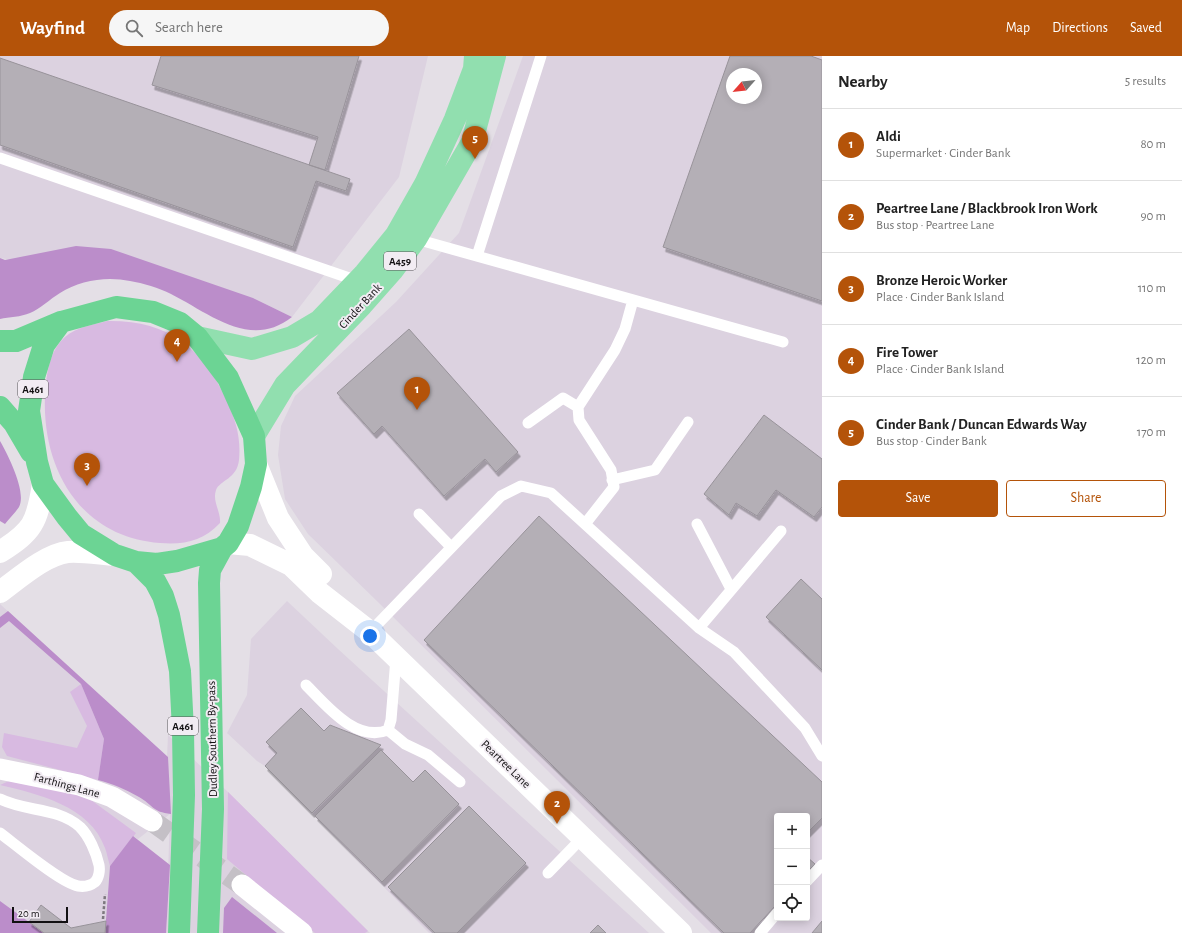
<!DOCTYPE html>
<html lang="en">
<head>
<meta charset="utf-8">
<style>
	:root { --surface:#fff; --page:#f6f6f6; --text:#222; --muted:#767676; --line:#e0e0e0; --accent:#b45309 }
	body { margin:0; font-family:"Alegreya Sans",sans-serif; background:var(--page); color:var(--text) }
	.controls { position:absolute; right:12px; bottom:12px; display:grid; overflow:hidden; border-radius:4px; box-shadow:0 2px 10px #0003 }
	.controls button { width:36px; height:36px; display:grid; place-items:center; padding:0; border:0; border-bottom:1px solid var(--line); background:var(--surface); color:var(--text); font:20px sans-serif }
	.compass { position:absolute; left:726px; top:12px; width:36px; height:36px; border-radius:50%; background:var(--surface); box-shadow:0 2px 10px #0003; rotate:243deg }
	.scale { position:absolute; left:12px; bottom:10px; width:56px; box-sizing:border-box; padding-left:4px; border:2px solid #121012; border-top:0; font-size:11px; line-height:14px; white-space:nowrap; color:#121012; -webkit-text-stroke:3px #f2ecf3; paint-order:stroke }
	.you { position:absolute; left:370px; top:580px; width:14px; height:14px; margin:-10px; border:3px solid #fff; border-radius:50%; background:#1a73e8; box-shadow:0 0 0 6px #1a73e833 }
	.badge { display:grid; place-items:center; width:26px; height:26px; border-radius:50%; background:var(--accent); color:#fff; font-size:13px; font-weight:700 }
	.pin { position:absolute; translate:-50% -33px; filter:drop-shadow(0 1px 2px #0008) }
	.pin::after { content:''; position:absolute; top:21px; width:14px; height:12px; background:inherit; clip-path:polygon(0 0,100% 0,50% 100%) }
	.list { margin:0; padding:0; list-style:none }
	h2 { display:flex; justify-content:space-between; align-items:center; height:52px; margin:0; padding:0 16px; font-size:17px }
	h2 small { font-size:13px; font-weight:400; color:var(--muted) }
	.list li { display:grid; grid-template-columns:26px 1fr auto; gap:12px; align-items:center; box-sizing:border-box; height:72px; padding:0 16px; border-top:1px solid var(--line) }
	.list b { display:block; font-size:15px; white-space:nowrap }
	.list p { margin:0; font-size:13px; white-space:nowrap; color:var(--muted) }
	.list em { font-size:13px; font-style:normal; color:var(--muted) }
	.actions { display:flex; gap:8px; padding:12px 16px }
	.actions a { flex:1; padding:9px 0; border:1px solid var(--accent); border-radius:4px; text-align:center; font-size:14px; color:var(--accent) }
	.actions .main { background:var(--accent); color:#fff }
	.icon { flex:none; width:22px; height:22px; fill:none; stroke:currentColor; stroke-width:2; stroke-linecap:round; stroke-linejoin:round }
	.map { position:relative; flex:none; width:822px; height:877px; overflow:hidden }
	header { display:flex; align-items:center; gap:24px; box-sizing:border-box; height:56px; padding:0 20px; background:var(--accent); color:#fff }
	header strong { font-size:19px }
	nav { display:flex; gap:22px; margin-inline-start:auto; font-size:14px }
	.search { width:280px; height:36px; background:var(--page); display:flex; align-items:center; gap:10px; box-sizing:border-box; padding:0 14px; border-radius:22px; color:var(--muted); font-size:15px }
	main { display:flex }
	aside { flex:1; background:var(--surface) }
	.map>svg:first-child { display:block }
	.built { fill:#dcd2e0; fill-rule:evenodd }
	.green { fill:#d8bae1 }
	.forest { fill:#bb8dca }
	.building { fill:#b4afb6; stroke:#98939a; fill-rule:evenodd; filter:url(#shadow) }
	.lines { fill:none; stroke-linecap:round; stroke-linejoin:round }
	.minor-tunnel { stroke:#c4c0c6; stroke-width:21; stroke-dasharray:21 10; stroke-linecap:butt }
	.path { stroke:#7d797e; stroke-width:2.5; stroke-dasharray:3 2; stroke-linecap:butt }
	.service { stroke:#fff; stroke-width:11 }
	.minor { stroke:#fff; stroke-width:21 }
	.tertiary { stroke:#fff; stroke-width:22 }
	.secondary { stroke:#fff; stroke-width:22 }
	.primary { stroke:#91dfaf; stroke-width:22 }
	.trunk { stroke:#6cd494; stroke-width:22 }
	.labels { text-anchor:middle; dominant-baseline:central; stroke-width:4; stroke-linejoin:round; paint-order:stroke }
	.shield { fill:#f2ecf3; stroke:#555256; stroke-width:1 }
	.shield-label { font-size:11px; font-weight:bold; fill:#121012 }
	.street-label { font-size:12px; fill:#121012; stroke:#f2ecf3 }
</style>
</head>
<body>
<header>
<strong>Wayfind</strong>
<div class="search"><svg class="icon" aria-label="search" viewBox="0 0 24 24"><circle cx="10" cy="10" r="6"/><path d="M15 15l6 6"/></svg>Search here</div>
<nav><a>Map</a><a>Directions</a><a>Saved</a></nav>
</header>
<main>
<div class="map">
<svg width="822" height="877" viewBox="0 0 822 877">
	<defs>
		<filter id="shadow"><feDropShadow dx="2.5" dy="4.5" stdDeviation="0" flood-color="#0004"/></filter>
	</defs>
	<rect width="100%" height="100%" fill="#e4dfe6"/>
	<path class="built" d="M0 0H428L399 121 292 261 253 242 0 202Z
		M523 0H822V877H711L380 548 308 478 285 443 278 399 281 370 295 340 396 246 459 177ZM732 18H756V42H732ZM777 760H807V862H777Z
		M287 545 338 593 649 877H429L265 710 257 705 227 677 247 639 251 583Z
		M0 548 167 701 168 679 228 736 370 877H166L170 758 138 783 133 780 110 810 105 877H0Z"/>
	<path class="green" d="M107 265C168 264 202 291 227 345 236 365 241 382 239 404 237 423 220 424 216 434 212 446 221 455 220 467 203 485 184 489 160 487 80 481 42 413 45 340 46 320 49 295 65 281 77 271 92 269 107 265Z
		M81 628 104 683 98 724 7 700 2 691 4 677 77 692 87 670 70 636Z
		M9 725 72 737 91 744 136 777 110 810C108 804 107 797 105 792 90 750 38 738 0 729Z
		M228 736 368 875 365 877H315L227 803Z"/>
	<path class="forest" d="M76 190 111 193 253 242 292 261C250 294 209 257 171 238 159 232 143 227 130 225 107 220 80 224 60 237 50 243 40 253 30 257 21 261 9 261 0 263V202L5 204Z
		M0 385C8 399 27 436 19 451 15 457 9 463 5 468L0 465Z
		M8 555 168 701 171 758C152 756 153 749 139 741 125 733 113 728 98 724L104 683 81 628 9 565 0 572V561Z
		M133 780 170 809 166 877H105L110 810Z
		M232 841 277 877H223L224 852Z
		M0 845 44 877H0Z"/>
	<path class="building" d="M161 0H359L325 114 309 109 318 81 152 29Z
		M730 0H811L822 4V245L663 191ZM732 18H756V42H732Z
		M0 2 350 123 346 135 316 125 293 191 0 89Z
		M409 273 518 396 496 416 485 403 444 440 382 370 374 378 337 337Z
		M764 359 822 403V451L814 461 776 434 757 460 736 447 729 459 704 438Z
		M539 460 822 726V762L807 777V760H777V848L750 877H724L424 584Z
		M801 523 822 543V614L766 561Z
		M301 652 324 675 330 669 381 689 312 757 265 710 277 697 266 686Z
		M381 694 413 726 425 714 459 748 382 826 315 760Z
		M469 750 526 807 457 877H435L388 831Z
		M807 801 815 808 807 816Z
		M41 849 71 872 106 865 105 877H44L29 866Z
		M822 865V877H812Z
		M598 869 606 877H590Z"/>
	<g class="lines">
		<path class="minor-tunnel" d="M152 765 242 829"/>
		<path class="path" d="M103 863 105 838"/>
		<path class="service" d="M0 102 358 225
			M416 183 783 286
			M477 200 541 0
			M528 367 563 342 578 351
			M612 424 655 414 688 366
			M419 458 451 491
			M585 468 614 431 611 414 579 364 578 351 615 294 625 273 633 244
			M697 468 731 533
			M699 572 781 475
			M370 576 501 440 521 430 551 437 699 572 734 596 805 672 822 700
			M306 629C326 649 356 687 388 674L391 664 396 602
			M388 674 405 688 428 699 460 726
			M0 743C25 756 58 751 80 771 89 780 96 796 99 809 100 814 99 822 95 826 90 830 84 831 78 830 61 827 16 789 0 777
			M548 817 582 782
			M807 825 822 809
			M760 877 777 857"/>
		<path class="minor" d="M0 713 79 729 112 741 152 765
			M242 829 302 877"/>
		<path class="tertiary" d="M256 408 278 462 303 500 321 518
			M228 487 250 489 291 509 320 537 370 576 681 877"/>
		<path class="secondary" d="M0 496C33 475 37 467 43 428
			M0 536C18 523 46 498 68 496 83 495 100 498 115 499"/>
		<path class="primary" d="M197 281 252 293 292 281 319 265 365 217 396 179 425 128 455 63 474 13 475 0
			M254 380 285 329 362 249 393 214 416 183 472 86 495 0"/>
		<path class="trunk" d="M0 285H16L61 266 116 251 153 256 180 267 197 281 228 322 254 380 256 408 251 431 238 470 228 487 222 492 177 505 157 508 136 506 115 499 81 478 67 461 43 428 37 406 29 355 34 321 44 289 61 266
			M0 351 14 367 31 396
			M136 506 155 525 163 540 169 559 180 615 183 674 184 739 179 877
			M208 877 213 753 209 527 210 514 222 492"/>
	</g>
	<g class="labels">
		<g class="shield">
			<rect x="384" y="196" width="32" height="18" rx="3"/>
			<rect x="18" y="324" width="30" height="18" rx="3"/>
			<rect x="168" y="661" width="30" height="18" rx="3"/>
		</g>
		<g class="shield-label">
			<text x="400" y="205">A459</text>
			<text x="33" y="333">A461</text>
			<text x="183" y="670">A461</text>
		</g>
		<g class="street-label">
			<text transform="translate(360 250) rotate(-47)">Cinder Bank</text>
			<text transform="translate(212 683) rotate(-91)">Dudley Southern By-pass</text>
			<text transform="translate(506 708) rotate(44)">Peartree Lane</text>
			<text transform="translate(67 729) rotate(15)">Farthings Lane</text>
		</g>
	</g>
</svg>
<div class="controls">
<button>+</button>
<button>−</button>
<button><svg class="icon" aria-label="locate" viewBox="0 0 24 24"><circle cx="12" cy="12" r="6"/><path d="M12 2v4M12 18v4M2 12h4M18 12h4"/></svg></button>
</div>
<svg class="compass" viewBox="-18 -18 36 36"><path d="M0-13l5 13h-10z" fill="#e53935"/><path d="M0 13l5-13h-10z" fill="#767676"/></svg>
<div class="scale">20 m</div>
<div class="you"></div>
<div class="pin badge" style="left:417px;top:354px">1</div>
<div class="pin badge" style="left:557px;top:768px">2</div>
<div class="pin badge" style="left:87px;top:430px">3</div>
<div class="pin badge" style="left:177px;top:306px">4</div>
<div class="pin badge" style="left:475px;top:103px">5</div>
</div>
<aside>
<h2>Nearby<small>5 results</small></h2>
<ul class="list">
<li><span class="badge">1</span><div><b>Aldi</b><p>Supermarket · Cinder Bank</p></div><em>80 m</em></li>
<li><span class="badge">2</span><div><b>Peartree Lane / Blackbrook Iron Work</b><p>Bus stop · Peartree Lane</p></div><em>90 m</em></li>
<li><span class="badge">3</span><div><b>Bronze Heroic Worker</b><p>Place · Cinder Bank Island</p></div><em>110 m</em></li>
<li><span class="badge">4</span><div><b>Fire Tower</b><p>Place · Cinder Bank Island</p></div><em>120 m</em></li>
<li><span class="badge">5</span><div><b>Cinder Bank / Duncan Edwards Way</b><p>Bus stop · Cinder Bank</p></div><em>170 m</em></li>
</ul>
<div class="actions"><a class="main">Save</a><a>Share</a></div>
</aside>
</main>
</body>
</html>
